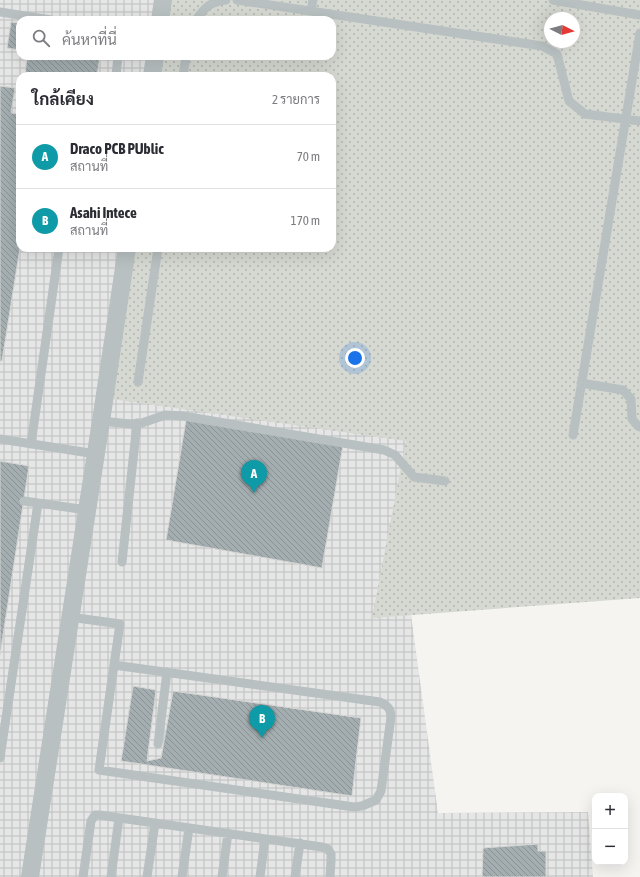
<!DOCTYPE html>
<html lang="th">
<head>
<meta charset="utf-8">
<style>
	:root { --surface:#fff; --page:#f2f2f3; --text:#2b2b33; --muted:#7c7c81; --line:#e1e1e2; --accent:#7c3aed }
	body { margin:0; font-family:"Asap Condensed",Sarabun,sans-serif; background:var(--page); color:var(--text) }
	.controls { position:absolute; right:12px; bottom:12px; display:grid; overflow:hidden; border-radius:8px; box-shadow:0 4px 16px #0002 }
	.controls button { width:36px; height:36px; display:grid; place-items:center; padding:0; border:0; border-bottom:1px solid var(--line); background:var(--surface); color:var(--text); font:20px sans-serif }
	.compass { position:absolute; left:544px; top:12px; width:36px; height:36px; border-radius:50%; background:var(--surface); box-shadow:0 4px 16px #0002; rotate:96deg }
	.you { position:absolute; left:355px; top:358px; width:14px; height:14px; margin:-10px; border:3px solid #fff; border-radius:50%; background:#1a73e8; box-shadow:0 0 0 6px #1a73e833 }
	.badge { display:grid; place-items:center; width:26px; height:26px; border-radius:50%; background:var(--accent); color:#fff; font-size:13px; font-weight:700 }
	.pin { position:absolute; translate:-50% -33px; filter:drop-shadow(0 1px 2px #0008) }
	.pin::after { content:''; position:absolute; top:21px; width:14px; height:12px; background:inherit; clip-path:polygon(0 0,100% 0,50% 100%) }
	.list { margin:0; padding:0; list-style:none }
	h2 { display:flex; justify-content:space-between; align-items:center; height:52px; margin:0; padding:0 16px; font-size:17px }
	h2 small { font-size:13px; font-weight:400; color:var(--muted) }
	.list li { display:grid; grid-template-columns:26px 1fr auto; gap:12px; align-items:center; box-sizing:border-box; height:64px; padding:0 16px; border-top:1px solid var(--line) }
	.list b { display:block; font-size:15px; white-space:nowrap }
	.list p { margin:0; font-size:13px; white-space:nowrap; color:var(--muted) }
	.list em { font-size:13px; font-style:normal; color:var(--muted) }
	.icon { flex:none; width:22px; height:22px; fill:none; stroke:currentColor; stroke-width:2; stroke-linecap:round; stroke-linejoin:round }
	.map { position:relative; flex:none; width:640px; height:877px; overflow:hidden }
	.search { position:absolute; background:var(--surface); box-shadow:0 4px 16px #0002; left:16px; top:16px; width:320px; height:44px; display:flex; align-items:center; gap:10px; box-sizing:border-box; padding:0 14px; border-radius:12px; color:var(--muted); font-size:15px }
	.panel { position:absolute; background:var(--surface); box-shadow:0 4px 16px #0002; left:16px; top:72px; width:320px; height:180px; border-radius:12px }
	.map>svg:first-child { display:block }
	.industrial { fill:url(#industrial-grid); fill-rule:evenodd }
	.grass { fill:url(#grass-dots); fill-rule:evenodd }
	.building { fill:url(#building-back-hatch); stroke:#d6d6d4 }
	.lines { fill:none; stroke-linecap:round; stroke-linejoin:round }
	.lane { stroke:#b9c0c1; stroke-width:9 }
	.street { stroke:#b9c0c1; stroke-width:18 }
</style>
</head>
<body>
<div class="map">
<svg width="640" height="877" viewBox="0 0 640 877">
	<defs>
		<pattern id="industrial-grid" width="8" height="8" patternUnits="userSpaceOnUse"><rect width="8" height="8" fill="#e5e6e5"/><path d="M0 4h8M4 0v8" fill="none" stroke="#bdbfbf"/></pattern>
		<pattern id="grass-dots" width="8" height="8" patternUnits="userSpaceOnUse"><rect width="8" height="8" fill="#d6d9d1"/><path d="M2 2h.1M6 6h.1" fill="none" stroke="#b1b5af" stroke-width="1.8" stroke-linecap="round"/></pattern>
		<pattern id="building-back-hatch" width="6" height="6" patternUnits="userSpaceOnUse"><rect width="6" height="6" fill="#a4aeb0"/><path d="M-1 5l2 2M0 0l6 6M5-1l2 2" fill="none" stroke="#899294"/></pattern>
	</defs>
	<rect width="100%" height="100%" fill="#f5f4f1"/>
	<path class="industrial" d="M0 0H640L411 615 438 813 588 812 593 877H0ZM550 18H574V42H550ZM20 20H332V56H20ZM20 76H332V248H20Z"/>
	<path class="grass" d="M171 0H640V598L372 618 406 441 112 399 134 248H332V76H160L163 56H332V20H168ZM550 18H574V42H550Z"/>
	<path class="building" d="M11 22 20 23V50L7 48Z
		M27 56H100L97 76H25Z
		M0 86 15 88 11 113 20 114V248L2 361H0Z
		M186 420 343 445 322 568 166 540Z
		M0 461 29 466 0 655Z
		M133 686 156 690 147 761 161 758 173 691 361 718 352 796 121 761Z
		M538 844V851H546V877H482L483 848Z"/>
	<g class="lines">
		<path class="lane" d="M237 0 542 46 557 54 569 101 585 114 640 121
			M553 0 640 15
			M311 11 313 0
			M0 12 51 20
			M196 20C205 7 210 2 226 0
			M116 76 118 56
			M183 76 186 56
			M138 382 158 248
			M581 383 623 390 631 399 632 419 638 426 640 427
			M101 421 130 424 142 423 165 415 183 416 384 450 395 455 414 477 445 481
			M573 435 640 33
			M0 439 96 454
			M31 444 59 248
			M24 501 87 510
			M122 562 137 423
			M70 617 120 624 114 665
			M114 665 380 702C388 706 391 709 391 717L381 791 376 800 362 806 354 807 99 770Z
			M158 744 167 672
			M0 758 38 503
			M83 877 91 821 95 815H99L322 847 328 849 331 854V861L330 877
			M111 877 119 818
			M147 877 155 823
			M182 877 189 828
			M222 877 228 833
			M260 877 265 839
			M295 877 300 843"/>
		<path class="street" d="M160 20 163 0
			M152 76 155 56
			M30 877 101 421 127 248"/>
	</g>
</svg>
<div class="controls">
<button>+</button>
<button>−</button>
</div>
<svg class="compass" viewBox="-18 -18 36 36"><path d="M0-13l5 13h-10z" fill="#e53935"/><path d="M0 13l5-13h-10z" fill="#7c7c81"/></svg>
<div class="you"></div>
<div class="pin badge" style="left:254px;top:493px;background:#0f9aa8">A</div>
<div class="pin badge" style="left:262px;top:738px;background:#0f9aa8">B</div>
<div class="search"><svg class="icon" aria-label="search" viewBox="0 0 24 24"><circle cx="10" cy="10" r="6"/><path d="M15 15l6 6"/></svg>ค้นหาที่นี่</div>
<section class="panel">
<h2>ใกล้เคียง<small>2 รายการ</small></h2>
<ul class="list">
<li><span class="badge" style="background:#0f9aa8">A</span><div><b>Draco PCB PUblic</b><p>สถานที่</p></div><em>70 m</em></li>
<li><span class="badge" style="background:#0f9aa8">B</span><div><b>Asahi Intece</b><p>สถานที่</p></div><em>170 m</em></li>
</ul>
</section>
</div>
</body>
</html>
